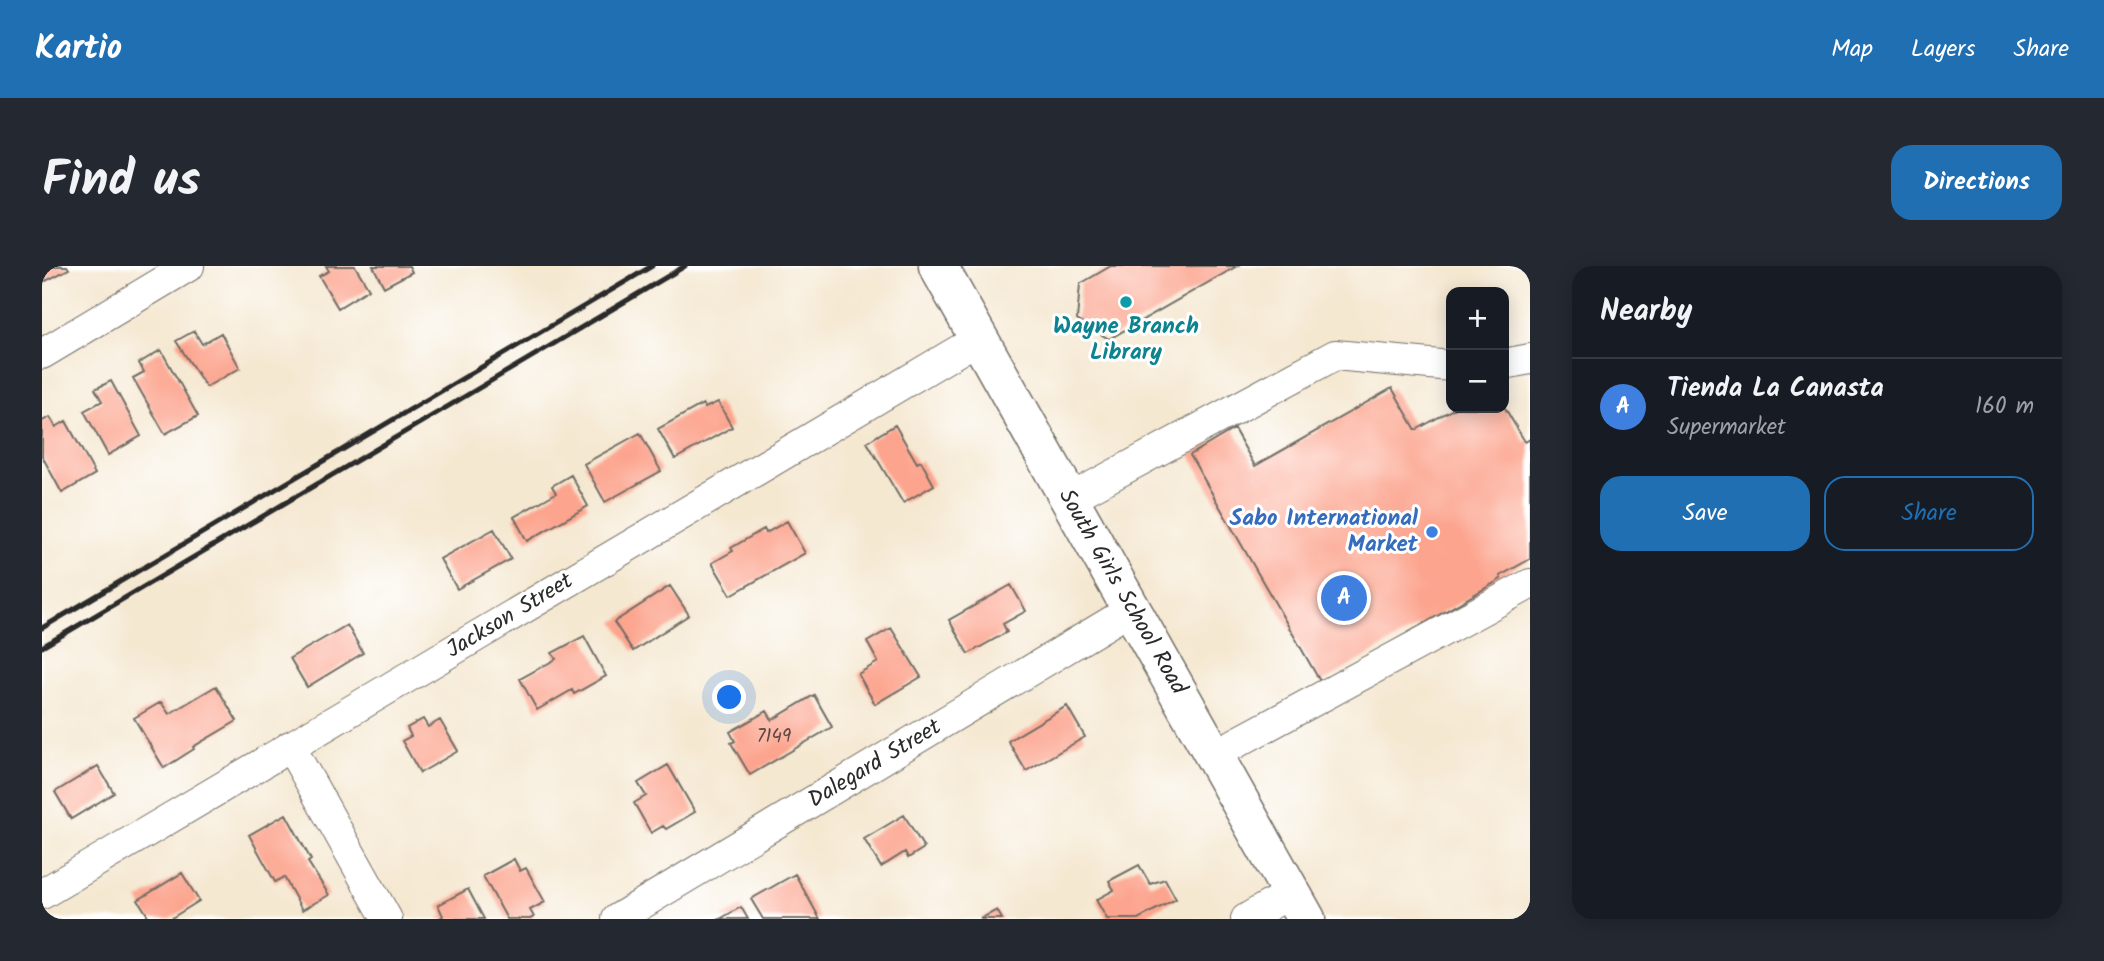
<!DOCTYPE html>
<html lang="en">
<head>
<meta charset="utf-8">
<style>
	:root { --surface:#171b24; --page:#242831; --text:#f1f3f6; --muted:#9ea1a6; --line:#363941; --accent:#1f6fb2 }
	body { margin:0; font-family:Kalam,sans-serif; background:var(--page); color:var(--text) }
	.controls { position:absolute; right:21px; top:21px; display:grid; overflow:hidden; border-radius:14px; box-shadow:0 4px 18px #0003 }
	.controls button { width:63px; height:63px; display:grid; place-items:center; padding:0; border:0; border-bottom:2px solid var(--line); background:var(--surface); color:var(--text); font:35px sans-serif }
	.you { position:absolute; left:688px; top:432px; width:24px; height:24px; margin:-18px; border:5px solid #fff; border-radius:50%; background:#1a73e8; box-shadow:0 0 0 10px #1a73e833 }
	.badge { display:grid; place-items:center; width:46px; height:46px; border-radius:50%; background:var(--accent); color:#fff; font-size:23px; font-weight:700 }
	.pin { position:absolute; translate:-50% -50%; border:4px solid #fff; box-shadow:0 2px 7px #0006 }
	.list { margin:0; padding:0; list-style:none }
	h2 { display:flex; justify-content:space-between; align-items:center; height:91px; margin:0; padding:0 28px; font-size:30px }
	h2 small { font-size:23px; font-weight:400; color:var(--muted) }
	.list li { display:grid; grid-template-columns:46px 1fr auto; gap:21px; align-items:center; box-sizing:border-box; height:98px; padding:0 28px; border-top:2px solid var(--line) }
	.list b { display:block; font-size:26px; white-space:nowrap }
	.list p { margin:0; font-size:23px; white-space:nowrap; color:var(--muted) }
	.list em { font-size:23px; font-style:normal; color:var(--muted) }
	.actions { display:flex; gap:14px; padding:21px 28px }
	.actions a { flex:1; padding:16px 0; border:2px solid var(--accent); border-radius:21px; text-align:center; font-size:24px; color:var(--accent) }
	.actions .main { background:var(--accent); color:#fff }
	.map { position:relative; flex:none; width:1488px; height:653px; overflow:hidden; border-radius:21px }
	header { display:flex; align-items:center; gap:42px; box-sizing:border-box; height:98px; padding:0 35px; background:var(--accent); color:#fff }
	header strong { font-size:33px }
	nav { display:flex; gap:38px; margin-inline-start:auto; font-size:24px }
	.intro { display:flex; align-items:center; justify-content:space-between; box-sizing:border-box; height:168px; padding:0 42px }
	h1 { margin:0; font-size:49px }
	.button { padding:18px 32px; border-radius:21px; background:var(--accent); color:#fff; font-size:24px; font-weight:700 }
	main { display:flex; gap:42px; padding:0 42px }
	aside { flex:1; background:var(--surface); border-radius:21px; box-shadow:0 4px 18px #0003 }
	.map>svg:first-child { display:block }
	.building { fill:#fca48e }
	.lines { fill:none; stroke-linecap:round; stroke-linejoin:round }
	.minor-casing { stroke:#726d65; stroke-width:32 }
	.major-casing { stroke:#726d65; stroke-width:41 }
	.minor { stroke:#fff; stroke-width:30 }
	.major { stroke:#fff; stroke-width:38 }
	.rail { stroke:#2b2b2b; stroke-width:5 }
	.culture-dot { fill:#0f9aa8; stroke:#fff; stroke-width:2.5 }
	.shop-dot { fill:#3f7fe0; stroke:#fff; stroke-width:2.5 }
	.labels { text-anchor:middle; dominant-baseline:central; stroke-width:6; stroke-linejoin:round; paint-order:stroke }
	.number-label { font-size:19px; fill:#5f4944 }
	.culture-label { font-size:23px; font-weight:bold; fill:#0d838f; stroke:#fff }
	.shop-label { font-size:23px; font-weight:bold; fill:#366cbe; stroke:#fff; text-anchor:end }
	.street-label { font-size:23px; fill:#2b2b2b; stroke:#fff }
</style>
</head>
<body>
<header>
<strong>Kartio</strong>
<nav><a>Map</a><a>Layers</a><a>Share</a></nav>
</header>
<div class="intro"><h1>Find us</h1><a class="button">Directions</a></div>
<main>
<div class="map">
<svg width="1488" height="653" viewBox="0 0 1488 653">
	<rect width="100%" height="100%" fill="#fff"/>
	<filter id="ink" filterUnits="userSpaceOnUse"><feTurbulence type="fractalNoise" baseFrequency=".0143" numOctaves="2"/><feDisplacementMap in="SourceGraphic" scale="14" xChannelSelector="R" yChannelSelector="G"/><feConvolveMatrix kernelMatrix="1 2 1 2 8 2 1 2 1" color-interpolation-filters="sRGB"/></filter>
	<filter id="wash" filterUnits="userSpaceOnUse"><feTurbulence type="fractalNoise" baseFrequency=".00686" numOctaves="4" result="noise"/><feDisplacementMap in="SourceGraphic" scale="28" xChannelSelector="R" yChannelSelector="G"/><feGaussianBlur stdDeviation="1.57" result="paint"/><feColorMatrix in="noise" values="0 0 0 0 0 0 0 0 0 0 0 0 0 0 0 0 0 1.4 0 .05"/><feComposite in="paint" operator="in"/></filter>
	<g filter="url(#wash)">
		<rect width="100%" height="100%" fill="#f5e8d1"/>
		<g id="blocks">
			<path class="building" d="M0 0H25L27 3 4 15 0 7Z
				M284 0H313L327 23 296 42 277 10 287 5Z
				M331 0H367L370 6 342 21Z
				M1069 0H1195L1067 73 1035 54 1038 18Z
				M152 65 160 78 179 67 198 102 164 121 134 75Z
				M119 84 156 150 123 168 91 112 102 106 97 97Z
				M69 115 99 170 66 189 42 145 60 135 53 123Z
				M1350 122 1374 164 1413 142H1463L1483 176 1488 173V293L1458 310 1459 313 1279 417 1148 189 1192 163 1213 200Z
				M676 136 690 161 633 193 616 163 661 138 663 142Z
				M8 151 14 161 24 155 53 208 20 227 0 190V155Z
				M853 159 875 197 879 195 892 219 861 237 825 176Z
				M598 167 619 205 563 236 542 198Z
				M529 209 546 240 485 275 472 251 514 227 510 220Z
				M745 255 763 287 689 329 670 297 691 285 689 282 722 263 724 267Z
				M452 263 469 293 415 323 398 293Z
				M969 319 984 345 961 358 965 366 926 388 907 354Z
				M628 320 647 349 591 385 572 356Z
				M305 359 321 387 265 421 248 392Z
				M849 362 879 411 833 438 816 408 836 396 825 376Z
				M542 370 564 410 532 428 530 424 495 444 478 413 514 393 510 387Z
				M174 420 195 455 151 481 152 483 122 502 92 452 119 436 127 448Z
				M772 429 790 461 708 509 689 477 693 475 688 466 725 445 730 454Z
				M1025 440 1043 471 984 505 966 475Z
				M381 453 386 461 398 454 416 485 378 507 360 475 369 470 365 462Z
				M626 499 653 546 624 563 621 560 609 567 592 537 604 530 596 517Z
				M56 500 72 527 29 553 13 526Z
				M244 548 269 594 266 596 287 629 260 644 242 611 233 616 207 569Z
				M862 549 882 582 866 592 863 586 839 601 822 573Z
				M472 593 478 605 484 602 503 636 488 644 492 651 488 653H465L441 610Z
				M1097 599 1108 618 1123 613 1134 633 1096 653H1065L1054 634 1072 624 1067 615Z
				M140 607 157 635 128 653H108L96 634Z
				M753 608 778 653H721L709 633Z
				M426 623 442 653H396L401 650 396 639Z
				M699 641 706 653H678Z
				M955 644 960 653H938Z"/>
		</g>
	</g>
	<g filter="url(#ink)">
		<use href="#blocks" fill-opacity="0" stroke="#726d65" stroke-width="2"/>
		<g class="lines">
			<defs>
				<path id="minor" d="M0 88 147 0
					M1462 98 1488 93
					M1027 233 1293 89 1409 100
					M248 480 345 653
					M1172 489 1488 318
					M0 628 936 73
					M575 653 1090 343
					M1204 653 1250 626"/>
				<path id="major" d="M896 0 1264 653"/>
			</defs>
			<use href="#minor" class="minor-casing"/>
			<use href="#major" class="major-casing"/>
			<use href="#minor" class="minor"/>
			<use href="#major" class="major"/>
			<path class="rail" d="M0 362 610 0
				M0 381 643 0"/>
		</g>
	</g>
	<circle class="culture-dot" cx="1084" cy="36" r="7"/>
	<circle class="shop-dot" cx="1390" cy="266" r="7"/>
	<g class="labels">
		<g class="number-label">
			<text x="732" y="471">7149</text>
		</g>
		<g class="culture-label">
			<text x="1084" y="61">Wayne Branch<tspan x="1084" dy="26">Library</tspan></text>
		</g>
		<g class="shop-label">
			<text x="1376" y="253">Sabo International<tspan x="1376" dy="26">Market</tspan></text>
		</g>
		<g class="street-label">
			<text transform="translate(1080 326) rotate(60)">South Girls School Road</text>
			<text transform="translate(468 350) rotate(-31)">Jackson Street</text>
			<text transform="translate(833 498) rotate(-31)">Dalegard Street</text>
		</g>
	</g>
</svg>
<div class="controls">
<button>+</button>
<button>−</button>
</div>
<div class="you"></div>
<div class="pin badge" style="left:1302px;top:332px;background:#3f7fe0">A</div>
</div>
<aside>
<h2>Nearby<small></small></h2>
<ul class="list">
<li><span class="badge" style="background:#3f7fe0">A</span><div><b>Tienda La Canasta</b><p>Supermarket</p></div><em>160 m</em></li>
</ul>
<div class="actions"><a class="main">Save</a><a>Share</a></div>
</aside>
</main>
</body>
</html>
